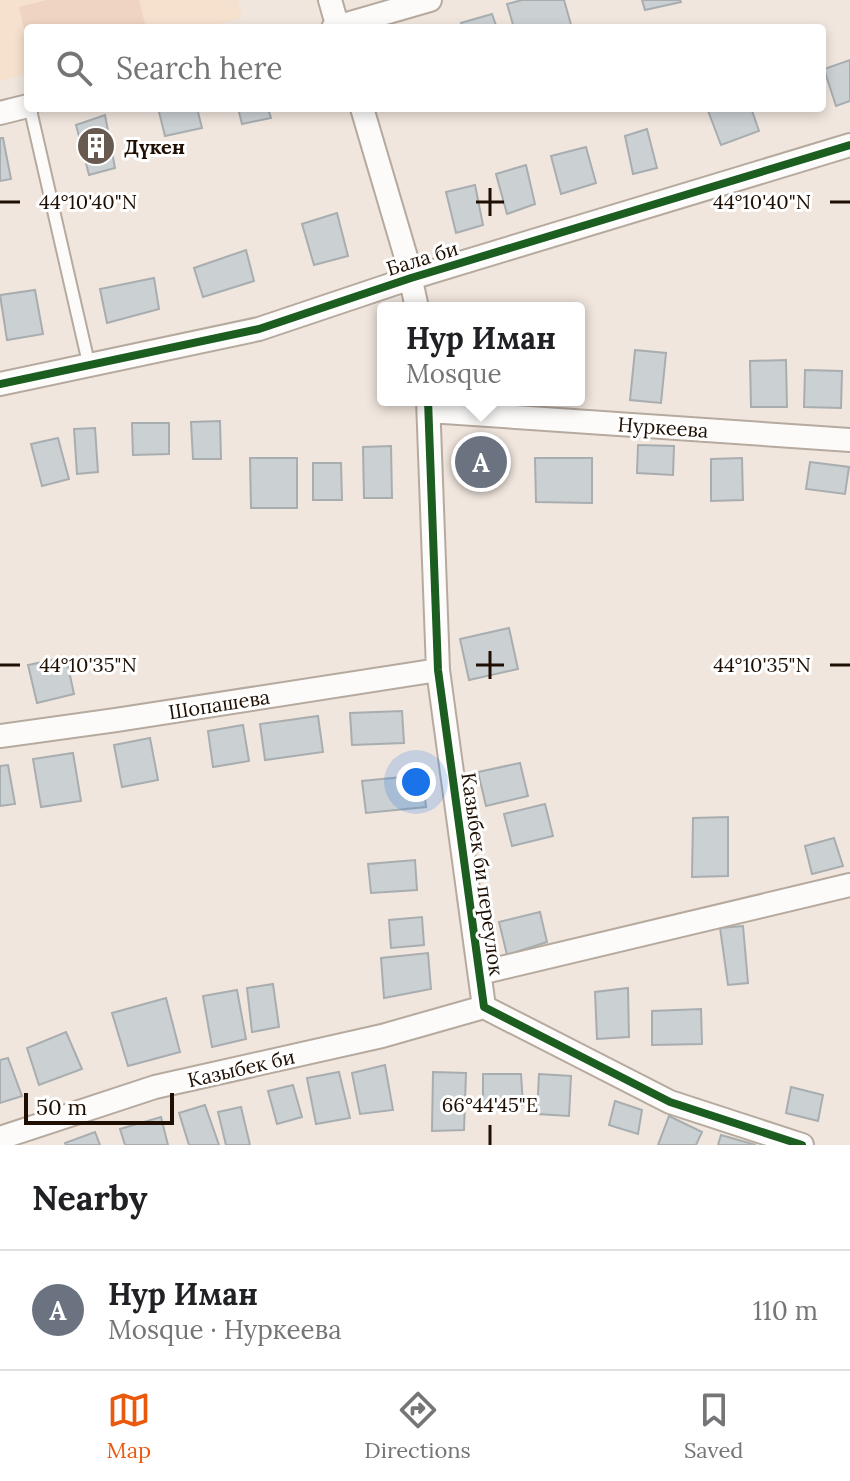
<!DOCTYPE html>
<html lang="en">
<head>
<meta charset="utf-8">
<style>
	:root { --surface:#fff; --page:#f2f2f2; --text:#202124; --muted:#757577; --line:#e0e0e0; --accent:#ea580c }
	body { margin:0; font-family:Lora,serif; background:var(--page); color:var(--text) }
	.scale { position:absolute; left:24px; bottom:20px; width:150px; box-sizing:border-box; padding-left:8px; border:4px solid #1f0f03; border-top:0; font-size:22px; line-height:28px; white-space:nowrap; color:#1f0f03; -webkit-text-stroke:6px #fff; paint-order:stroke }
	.you { position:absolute; left:416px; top:782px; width:28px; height:28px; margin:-20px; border:6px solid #fff; border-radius:50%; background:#1a73e8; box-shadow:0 0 0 12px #1a73e833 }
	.badge { display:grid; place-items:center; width:52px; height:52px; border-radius:50%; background:var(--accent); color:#fff; font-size:26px; font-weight:700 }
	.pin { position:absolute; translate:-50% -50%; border:4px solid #fff; box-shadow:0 2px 8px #0006 }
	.popup { position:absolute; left:377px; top:302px; width:208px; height:104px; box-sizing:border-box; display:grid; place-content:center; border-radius:8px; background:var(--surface); filter:drop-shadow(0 2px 6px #0005); font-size:26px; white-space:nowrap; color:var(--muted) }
	.popup b { font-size:30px; color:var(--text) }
	.popup::after { content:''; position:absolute; left:50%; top:100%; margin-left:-16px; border:16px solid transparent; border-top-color:var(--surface) }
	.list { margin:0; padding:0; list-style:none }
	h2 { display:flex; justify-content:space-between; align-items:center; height:104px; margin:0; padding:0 32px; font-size:34px }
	h2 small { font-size:26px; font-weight:400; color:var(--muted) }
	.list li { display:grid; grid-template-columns:52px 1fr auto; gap:24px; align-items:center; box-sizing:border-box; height:120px; padding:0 32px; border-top:2px solid var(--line) }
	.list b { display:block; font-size:30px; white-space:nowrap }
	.list p { margin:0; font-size:26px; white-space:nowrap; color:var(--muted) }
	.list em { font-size:26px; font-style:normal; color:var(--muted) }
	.icon { flex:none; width:44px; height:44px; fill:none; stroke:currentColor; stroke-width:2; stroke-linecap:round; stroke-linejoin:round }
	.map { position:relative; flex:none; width:850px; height:1145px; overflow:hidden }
	.search { position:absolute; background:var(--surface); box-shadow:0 4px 12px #0003; left:24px; right:24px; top:24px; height:88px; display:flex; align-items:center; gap:20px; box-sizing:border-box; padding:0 28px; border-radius:8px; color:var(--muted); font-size:30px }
	.sheet { height:224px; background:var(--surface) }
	nav { display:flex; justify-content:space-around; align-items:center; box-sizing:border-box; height:112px; border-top:2px solid var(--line); background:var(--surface); font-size:22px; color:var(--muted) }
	nav a { display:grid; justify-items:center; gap:4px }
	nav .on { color:var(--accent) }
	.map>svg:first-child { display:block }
	.built { fill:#f6e0ce }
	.green { fill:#eed4c1 }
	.building { fill:#cbd0d3; stroke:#a8adb0; stroke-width:2 }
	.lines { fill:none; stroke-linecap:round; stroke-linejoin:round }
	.service-casing { stroke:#b6aa9f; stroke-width:15 }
	.minor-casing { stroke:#b6aa9f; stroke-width:26 }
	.service { stroke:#fdfbfa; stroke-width:11 }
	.minor { stroke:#fdfbfa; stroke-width:22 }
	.cycleway-casing { stroke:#fff; stroke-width:13 }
	.cycleway { stroke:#1b5e20; stroke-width:8 }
	.ticks { fill:none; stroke:#1f0f03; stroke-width:3 }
	.labels { text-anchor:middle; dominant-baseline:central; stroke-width:6; stroke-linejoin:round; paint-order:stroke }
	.poi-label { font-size:20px; font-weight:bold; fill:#1f0f03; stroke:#fff; text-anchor:start }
	.street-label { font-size:20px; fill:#1f0f03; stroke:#fff }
	.ticks-label { font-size:20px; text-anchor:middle; fill:#1f0f03; stroke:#fff; stroke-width:6; stroke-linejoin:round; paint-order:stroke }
</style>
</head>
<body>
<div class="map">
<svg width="850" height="1145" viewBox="0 0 850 1145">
	<rect width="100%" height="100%" fill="#f0e6de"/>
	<path class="built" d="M0 0H238L242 18 204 28H28V73L0 81Z"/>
	<path class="green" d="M47 0H139L146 28H28V46L19 7Z"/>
	<path class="building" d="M522 0H564L572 28H514L507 4Z
		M642 0H680L681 2 645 10Z
		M492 14 497 28H463L461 23Z
		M850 60V101L836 106 824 69Z
		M158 108H197L202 128 165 136Z
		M238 108H268L271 118 242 124Z
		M707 108H751L759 131 721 145Z
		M105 115 115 168 89 175 76 125Z
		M647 129 657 168 633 174 625 136Z
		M0 138H3L11 179 0 181Z
		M586 147 596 183 561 194 551 156Z
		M526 165 535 204 507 214 496 174Z
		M475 185 483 225 456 233 446 192Z
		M337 213 348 256 314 265 302 224Z
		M246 250 254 281 203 297 194 268Z
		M154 278 159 309 107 323 100 289Z
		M35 290 43 334 7 340 0 295Z
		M635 350 666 353 661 403 630 400Z
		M786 360 787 407H751L750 361Z
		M805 370 842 371 841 408 804 407Z
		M220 421 221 459H193L191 422Z
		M132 423H169V454L133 455Z
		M95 428 98 472 77 474 74 429Z
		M482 436 508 465 480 489 455 459Z
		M58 438 69 479 42 486 31 444Z
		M638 445 674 446 673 475 637 473Z
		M391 446 392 498H364L363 447Z
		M250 458H297V508H251Z
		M535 458H592V503L536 502Z
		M742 458 743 500 711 501V459Z
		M810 462 849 467 845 494 806 489Z
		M313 463H341L342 500H313Z
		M509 628 518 669 469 680 460 639Z
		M66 657 74 694 37 703 28 665Z
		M402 711 404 743 352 745 350 713Z
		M318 716 323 752 265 760 260 724Z
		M243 725 249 761 213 767 208 731Z
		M150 738 158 780 122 787 114 745Z
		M73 753 81 801 41 807 33 759Z
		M520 763 528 796 486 806 478 772Z
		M8 765 15 804 0 806V766Z
		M423 775 426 807 366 813 362 781Z
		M545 804 553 836 512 846 504 814Z
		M728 817V876L692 877 693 818Z
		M834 838 843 866 812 874 805 846Z
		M415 860 417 890 371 893 368 864Z
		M540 912 547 942 507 955 499 922Z
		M422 917 424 945 391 948 389 920Z
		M743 926 748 983 728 985 720 928Z
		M428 953 431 989 384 998 381 958Z
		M273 984 279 1027 252 1032 247 988Z
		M628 988 629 1037 597 1039 595 992Z
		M237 990 246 1039 212 1047 203 996Z
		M166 998 180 1052 128 1066 112 1013Z
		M701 1009 702 1044 652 1045V1011Z
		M66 1032 82 1069 39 1085 27 1048Z
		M8 1058 22 1096 0 1103V1060Z
		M385 1065 393 1110 360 1114 352 1073Z
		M339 1072 350 1118 316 1124 307 1078Z
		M433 1072 466 1073 464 1130 432 1131Z
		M483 1074H521L523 1105 483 1107Z
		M539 1074 571 1076 569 1116 537 1114Z
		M293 1085 302 1117 277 1124 268 1091Z
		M791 1087 823 1095 818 1121 786 1113Z
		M615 1101 642 1110 638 1134 609 1125Z
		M205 1105 219 1145H189L179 1113Z
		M241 1107 250 1145H226L218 1112Z
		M669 1116 702 1132 696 1145H658Z
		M161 1117 168 1145H125L120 1129Z
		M95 1132 100 1145H66L65 1143Z
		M721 1135 756 1145H718Z"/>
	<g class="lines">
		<defs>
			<path id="service" d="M30 108 89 365"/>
			<path id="minor" d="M330 0 338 28
				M333 28 430 0
				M362 108 406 257 417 308
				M0 113 28 106
				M0 384 259 329 411 278 850 145
				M428 400 438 670 484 1007 670 1102 802 1145
				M429 411 850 440
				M0 736 116 720 438 670
				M480 973 850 885
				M0 1138 155 1087 382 1036 484 1007"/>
		</defs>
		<use href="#service" class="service-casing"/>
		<use href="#minor" class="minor-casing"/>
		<use href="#service" class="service"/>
		<use href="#minor" class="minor"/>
		<defs>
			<path id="cycleway" d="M0 384 259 329 411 278 850 145
				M428 400 438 670 484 1007 670 1102 802 1145"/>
		</defs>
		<use href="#cycleway" class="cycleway-casing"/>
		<use href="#cycleway" class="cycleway"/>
	</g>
	<path class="ticks" d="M490 188V216M0 202H20M476 202H504M830 202H850M490 651V679M0 665H20M476 665H504M830 665H850M490 1125V1145"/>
	<defs>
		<symbol id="building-disc" viewBox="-11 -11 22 22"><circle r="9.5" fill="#685a50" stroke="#fff"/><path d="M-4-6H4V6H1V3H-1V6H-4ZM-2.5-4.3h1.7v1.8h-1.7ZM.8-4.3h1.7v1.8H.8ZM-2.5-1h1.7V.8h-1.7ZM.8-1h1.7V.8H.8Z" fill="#fff"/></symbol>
	</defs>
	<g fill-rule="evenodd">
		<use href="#building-disc" x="74" y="124" width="44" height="44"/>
	</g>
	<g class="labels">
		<g class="poi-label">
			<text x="124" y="146">Дүкен</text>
		</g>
		<g class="street-label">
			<text transform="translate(422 258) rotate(-17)">Бала би</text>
			<text transform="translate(663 427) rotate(4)">Нуркеева</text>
			<text transform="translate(219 704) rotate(-9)">Шопашева</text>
			<text transform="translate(483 874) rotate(82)">Казыбек би переулок</text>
			<text transform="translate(241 1068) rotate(-13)">Казыбек би</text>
		</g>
	</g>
	<g class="ticks-label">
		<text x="88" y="209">44°10'40"N</text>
		<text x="762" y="209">44°10'40"N</text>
		<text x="88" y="672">44°10'35"N</text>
		<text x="762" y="672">44°10'35"N</text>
		<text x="490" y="1112">66°44'45"E</text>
	</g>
</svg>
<div class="scale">50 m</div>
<div class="you"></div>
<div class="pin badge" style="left:481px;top:462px;background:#6b7280">A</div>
<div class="popup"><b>Нур Иман</b>Mosque</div>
<div class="search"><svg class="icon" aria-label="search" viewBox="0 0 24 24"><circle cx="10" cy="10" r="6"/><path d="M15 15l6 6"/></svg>Search here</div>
</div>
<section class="sheet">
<h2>Nearby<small></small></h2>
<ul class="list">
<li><span class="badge" style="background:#6b7280">A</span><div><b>Нур Иман</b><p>Mosque · Нуркеева</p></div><em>110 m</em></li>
</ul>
</section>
<nav>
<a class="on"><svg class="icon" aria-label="map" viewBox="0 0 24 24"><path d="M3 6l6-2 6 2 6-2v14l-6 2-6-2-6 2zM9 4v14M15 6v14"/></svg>Map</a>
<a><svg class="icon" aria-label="directions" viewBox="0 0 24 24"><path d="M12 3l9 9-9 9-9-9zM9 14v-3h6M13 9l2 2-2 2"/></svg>Directions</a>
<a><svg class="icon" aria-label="saved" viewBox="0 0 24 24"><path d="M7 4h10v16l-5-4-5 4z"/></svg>Saved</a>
</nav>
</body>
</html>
